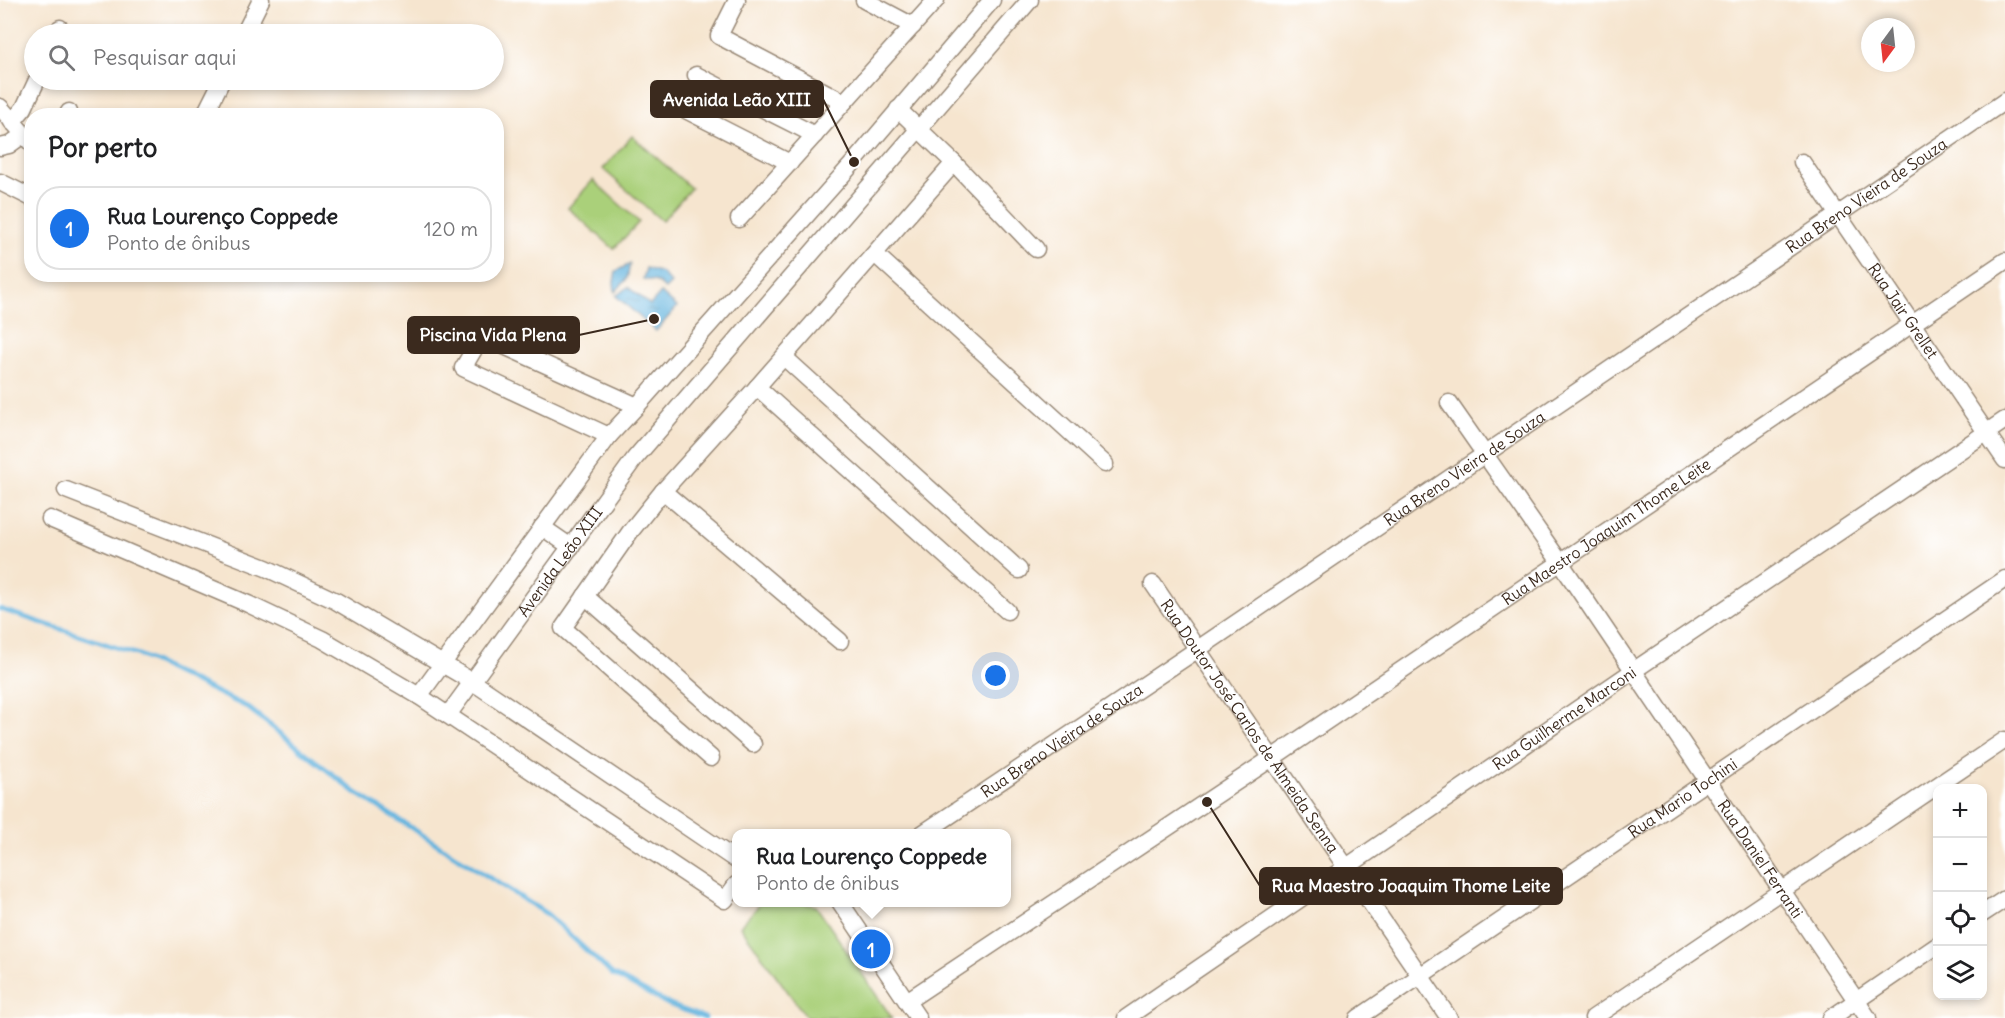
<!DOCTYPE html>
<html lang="pt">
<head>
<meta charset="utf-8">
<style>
	:root { --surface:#fff; --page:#f2f2f2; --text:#202124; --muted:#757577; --line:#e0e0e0; --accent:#1a73e8 }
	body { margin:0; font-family:Delius,sans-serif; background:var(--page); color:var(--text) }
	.controls { position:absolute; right:18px; bottom:18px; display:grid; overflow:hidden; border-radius:12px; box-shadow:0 3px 9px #0003 }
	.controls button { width:54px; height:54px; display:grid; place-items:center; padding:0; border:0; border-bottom:2px solid var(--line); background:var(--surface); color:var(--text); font:30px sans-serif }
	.compass { position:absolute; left:1861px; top:18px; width:54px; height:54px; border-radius:50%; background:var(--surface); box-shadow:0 3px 9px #0003; rotate:195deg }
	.you { position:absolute; left:996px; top:676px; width:21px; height:21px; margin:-15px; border:4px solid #fff; border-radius:50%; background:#1a73e8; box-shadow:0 0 0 9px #1a73e833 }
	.badge { display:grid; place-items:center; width:39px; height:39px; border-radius:50%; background:var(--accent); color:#fff; font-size:20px; font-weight:700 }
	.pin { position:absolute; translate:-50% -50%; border:3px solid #fff; box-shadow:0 2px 6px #0006 }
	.popup { position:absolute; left:732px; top:829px; width:279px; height:78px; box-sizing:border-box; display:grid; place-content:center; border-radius:12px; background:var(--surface); filter:drop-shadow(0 2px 4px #0005); font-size:20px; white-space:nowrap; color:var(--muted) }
	.popup b { font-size:22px; color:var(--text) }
	.popup::after { content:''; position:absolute; left:50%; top:100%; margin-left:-12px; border:12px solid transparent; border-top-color:var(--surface) }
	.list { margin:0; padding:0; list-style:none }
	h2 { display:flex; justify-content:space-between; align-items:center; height:78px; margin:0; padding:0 24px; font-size:26px }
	h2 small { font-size:20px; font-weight:400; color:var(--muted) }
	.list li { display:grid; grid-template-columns:39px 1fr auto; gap:18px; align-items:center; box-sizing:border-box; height:84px; margin:0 12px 12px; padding:0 12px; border:2px solid var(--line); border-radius:24px }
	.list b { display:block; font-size:22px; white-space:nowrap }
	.list p { margin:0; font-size:20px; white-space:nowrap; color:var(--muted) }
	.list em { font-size:20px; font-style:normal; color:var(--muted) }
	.icon { flex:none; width:33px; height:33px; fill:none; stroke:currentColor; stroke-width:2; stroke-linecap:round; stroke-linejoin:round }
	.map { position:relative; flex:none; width:2005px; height:1018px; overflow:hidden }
	.search { position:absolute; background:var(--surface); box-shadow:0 3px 9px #0003; left:24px; top:24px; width:480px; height:66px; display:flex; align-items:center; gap:15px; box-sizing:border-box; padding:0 21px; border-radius:33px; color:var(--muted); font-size:22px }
	.panel { position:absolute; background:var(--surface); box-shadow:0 3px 9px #0003; left:24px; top:108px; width:480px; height:174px; border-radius:24px }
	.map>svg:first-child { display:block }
	.park { fill:#aad07a; stroke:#727d4c; stroke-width:1.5 }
	.water { fill:url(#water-ripples); stroke:#4f6f7e; stroke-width:1.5 }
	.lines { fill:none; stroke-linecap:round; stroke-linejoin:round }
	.stream { stroke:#63b4de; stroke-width:5 }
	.street-casing { stroke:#988876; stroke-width:19 }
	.street { stroke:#fff; stroke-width:16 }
	.labels { text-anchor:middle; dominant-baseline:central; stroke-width:4.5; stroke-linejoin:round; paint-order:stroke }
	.street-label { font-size:16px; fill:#3b2a1e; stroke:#fff }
	.leader { fill:none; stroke:#3b2a1e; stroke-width:2 }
	.callout-dot { fill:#3b2a1e; stroke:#fff; stroke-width:2 }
	.callout { fill:#3b2a1e; stroke:#3b2a1e; stroke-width:2 }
	.callout-label { font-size:18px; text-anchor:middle; font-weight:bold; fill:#fff }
</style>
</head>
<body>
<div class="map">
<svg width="2005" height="1018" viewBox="0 0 2005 1018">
	<defs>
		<pattern id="water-ripples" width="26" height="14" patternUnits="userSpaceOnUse" patternTransform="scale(1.5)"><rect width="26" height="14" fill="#63b4de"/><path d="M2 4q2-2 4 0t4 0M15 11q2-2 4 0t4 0" fill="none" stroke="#5393b3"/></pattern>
	</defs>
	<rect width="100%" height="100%" fill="#fff"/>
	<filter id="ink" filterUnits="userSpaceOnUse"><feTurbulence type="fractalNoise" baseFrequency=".0167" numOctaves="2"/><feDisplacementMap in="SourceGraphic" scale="12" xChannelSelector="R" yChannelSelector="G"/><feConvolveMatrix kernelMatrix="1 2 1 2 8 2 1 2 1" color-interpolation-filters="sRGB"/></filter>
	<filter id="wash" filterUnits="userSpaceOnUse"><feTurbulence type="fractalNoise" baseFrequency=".008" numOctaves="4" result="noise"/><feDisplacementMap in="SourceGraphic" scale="24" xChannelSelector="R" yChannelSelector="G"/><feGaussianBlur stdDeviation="1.35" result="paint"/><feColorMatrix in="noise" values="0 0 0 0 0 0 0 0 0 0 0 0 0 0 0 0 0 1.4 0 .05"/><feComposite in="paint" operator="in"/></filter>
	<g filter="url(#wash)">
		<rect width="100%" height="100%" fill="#f6e5cf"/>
		<path class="park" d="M632 136 691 188 662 221 603 169Z
			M593 180 639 222 614 249 568 208Z
			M761 903H798L816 906 892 1018H807L740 926Z"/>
		<path class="water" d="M630 264 627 279 615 292 614 282 616 271Z
			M646 268 662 273 671 283 665 289 657 282 643 279Z
			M628 287 650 305 661 293 677 307 656 331 616 296Z"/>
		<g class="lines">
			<path class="stream" d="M0 609 139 655 247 707 355 792 547 914 612 974 670 1005 705 1018"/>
		</g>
	</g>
	<g filter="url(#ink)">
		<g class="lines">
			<defs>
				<g id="street">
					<path d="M737 0 719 36 844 102"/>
					<path d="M864 0 913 26"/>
					<path d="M57 34 60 28"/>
					<path d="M244 34 261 0"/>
					<path d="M696 75 815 135"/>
					<path d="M674 104 790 163"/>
					<path d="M0 107 32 144"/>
					<path d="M898 109 954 163 1036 249"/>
					<path d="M67 116 69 112"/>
					<path d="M204 116 222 80"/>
					<path d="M12 122 24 108 37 80"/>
					<path d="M0 147 9 145 23 135"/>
					<path id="s1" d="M1802 162 2005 460"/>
					<path d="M0 182 32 198"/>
					<path d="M739 219 936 0"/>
					<path d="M875 254 1105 464"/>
					<path d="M784 357 1019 570"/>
					<path d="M757 387 1007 611"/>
					<path id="s2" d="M1449 403 1560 562 1868 1018"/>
					<path d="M609 436 463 368 482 336 637 406"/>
					<path d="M66 490 266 568 336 601 473 682 736 860"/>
					<path d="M663 491 840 641"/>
					<path d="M50 519 248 604 322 639 419 696 725 900 736 885"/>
					<path d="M542 527 571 547"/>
					<path id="s3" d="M1153 584 1449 1018"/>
					<path d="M585 596 753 744"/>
					<path d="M419 696 609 436 637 406 854 162 992 0"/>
					<path id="s4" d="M448 715 635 458 1030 0"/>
					<path d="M711 758 563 628 630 532 663 491 757 387 954 163"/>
					<path id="s5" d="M922 834 1198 649 2005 101"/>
					<path d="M840 902 918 1018"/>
					<path d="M1982 914 2005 899"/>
					<path id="s6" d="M907 1001 1272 758 2005 261"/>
					<path id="s7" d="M1126 1018 1633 671 2005 420"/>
					<path id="s8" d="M1358 1018 2005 579"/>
					<path d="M1593 1018 2005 740"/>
					<path d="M1831 1018 1938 945"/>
				</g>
			</defs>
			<use href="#street" class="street-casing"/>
			<use href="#street" class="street"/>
		</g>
	</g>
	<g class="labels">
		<g class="street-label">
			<text stroke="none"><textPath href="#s5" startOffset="1140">Rua Breno Vieira de Souza</textPath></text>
			<text stroke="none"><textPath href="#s1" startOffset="180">Rua Jair Grellet</textPath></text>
			<text stroke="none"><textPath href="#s5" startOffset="654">Rua Breno Vieira de Souza</textPath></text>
			<text stroke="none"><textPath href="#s6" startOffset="842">Rua Maestro Joaquim Thome Leite</textPath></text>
			<text stroke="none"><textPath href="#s4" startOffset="190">Avenida Leão XIII</textPath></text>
			<text stroke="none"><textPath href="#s7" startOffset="531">Rua Guilherme Marconi</textPath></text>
			<text stroke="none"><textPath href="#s3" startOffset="172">Rua Doutor José Carlos de Almeida Senna</textPath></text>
			<text stroke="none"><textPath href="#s5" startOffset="168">Rua Breno Vieira de Souza</textPath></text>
			<text stroke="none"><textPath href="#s8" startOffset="392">Rua Mario Tochini</textPath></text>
			<text stroke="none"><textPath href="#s2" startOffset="552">Rua Daniel Ferranti</textPath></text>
		</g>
	</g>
	<path class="leader" d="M854 162L823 99M654 319L579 335M1207 802L1260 886"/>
	<g class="callout-dot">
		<circle cx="854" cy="162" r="6"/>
		<circle cx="654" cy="319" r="6"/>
		<circle cx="1207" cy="802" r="6"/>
	</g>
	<g class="callout">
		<rect x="651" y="81" width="172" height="36" rx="6"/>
		<rect x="408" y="317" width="171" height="36" rx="6"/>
		<rect x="1260" y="868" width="302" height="36" rx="6"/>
	</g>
	<g class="callout-label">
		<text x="737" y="106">Avenida Leão XIII</text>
		<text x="493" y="341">Piscina Vida Plena</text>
		<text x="1411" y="892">Rua Maestro Joaquim Thome Leite</text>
	</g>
</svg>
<div class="controls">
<button>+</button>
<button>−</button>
<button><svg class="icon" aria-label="locate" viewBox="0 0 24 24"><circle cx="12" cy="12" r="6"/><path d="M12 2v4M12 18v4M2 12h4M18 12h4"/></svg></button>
<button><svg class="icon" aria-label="layers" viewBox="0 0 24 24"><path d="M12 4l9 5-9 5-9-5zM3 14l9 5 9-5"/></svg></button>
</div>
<svg class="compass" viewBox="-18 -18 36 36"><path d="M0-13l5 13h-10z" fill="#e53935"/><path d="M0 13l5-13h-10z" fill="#757577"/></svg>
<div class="you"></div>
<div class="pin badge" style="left:871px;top:949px">1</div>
<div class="popup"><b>Rua Lourenço Coppede</b>Ponto de ônibus</div>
<div class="search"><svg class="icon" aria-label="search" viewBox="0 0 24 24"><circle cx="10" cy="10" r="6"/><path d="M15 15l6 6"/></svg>Pesquisar aqui</div>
<section class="panel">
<h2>Por perto<small></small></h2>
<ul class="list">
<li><span class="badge">1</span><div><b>Rua Lourenço Coppede</b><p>Ponto de ônibus</p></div><em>120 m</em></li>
</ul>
</section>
</div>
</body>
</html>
